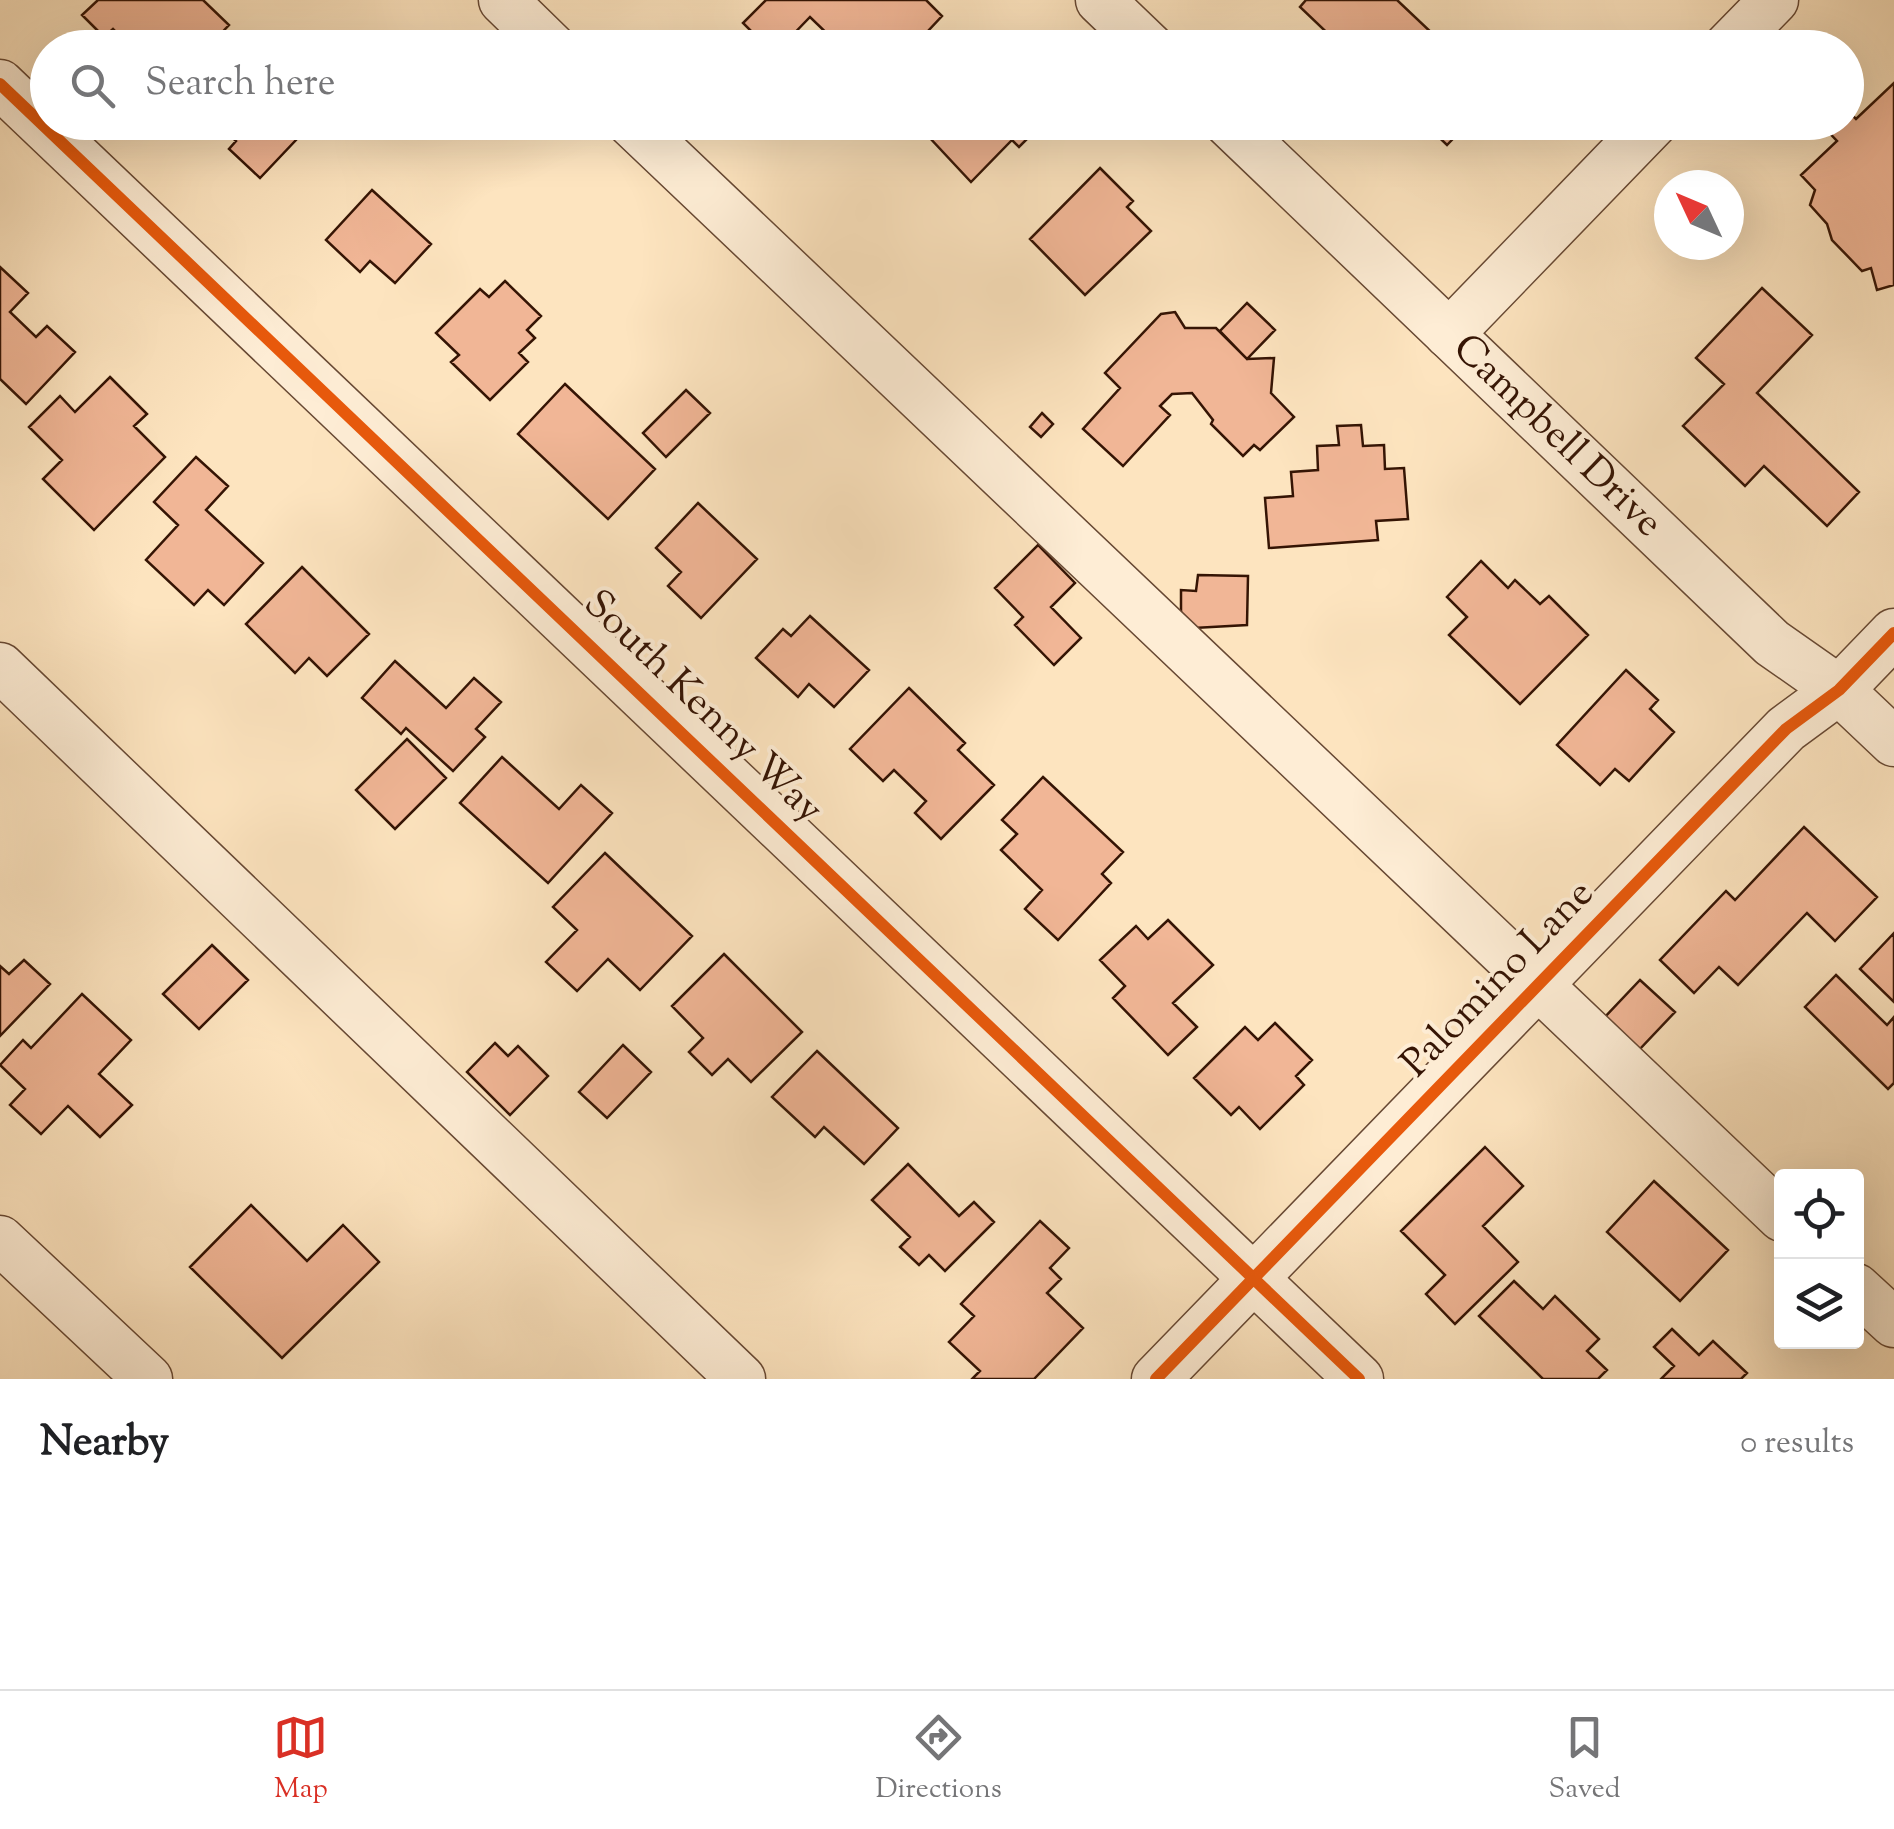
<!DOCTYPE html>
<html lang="en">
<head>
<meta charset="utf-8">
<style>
	:root { --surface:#fff; --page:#f2f2f2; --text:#202124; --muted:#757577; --line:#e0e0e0; --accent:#d93025 }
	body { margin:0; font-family:"Sorts Mill Goudy",serif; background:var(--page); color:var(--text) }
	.controls { position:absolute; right:30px; bottom:30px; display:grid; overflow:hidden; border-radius:10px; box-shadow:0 10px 40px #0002 }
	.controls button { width:90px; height:90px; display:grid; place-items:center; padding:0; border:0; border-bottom:2px solid var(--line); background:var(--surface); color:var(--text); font:50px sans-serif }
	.compass { position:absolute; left:1654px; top:170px; width:90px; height:90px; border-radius:50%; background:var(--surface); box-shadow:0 10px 40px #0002; rotate:314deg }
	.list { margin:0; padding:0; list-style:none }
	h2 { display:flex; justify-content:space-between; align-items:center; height:130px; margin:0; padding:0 40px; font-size:42px }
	h2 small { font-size:32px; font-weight:400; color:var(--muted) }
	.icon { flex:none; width:55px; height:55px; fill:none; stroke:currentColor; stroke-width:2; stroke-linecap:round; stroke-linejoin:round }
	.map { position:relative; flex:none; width:1894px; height:1379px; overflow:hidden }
	.search { position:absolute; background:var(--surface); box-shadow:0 10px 40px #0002; left:30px; right:30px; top:30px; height:110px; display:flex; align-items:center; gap:25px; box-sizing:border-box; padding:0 35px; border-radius:55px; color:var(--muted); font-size:38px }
	.sheet { height:310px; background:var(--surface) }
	nav { display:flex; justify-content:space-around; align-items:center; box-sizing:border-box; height:140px; border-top:2px solid var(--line); background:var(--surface); font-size:28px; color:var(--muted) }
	nav a { display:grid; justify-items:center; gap:5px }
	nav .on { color:var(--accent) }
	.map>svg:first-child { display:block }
	.building { fill:#f1b696; stroke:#351404; stroke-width:2.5 }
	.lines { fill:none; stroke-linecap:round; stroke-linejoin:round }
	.minor-casing { stroke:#674833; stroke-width:51 }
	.minor { stroke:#feedd5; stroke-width:48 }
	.cycleway-casing { stroke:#feedd5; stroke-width:19 }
	.cycleway { stroke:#e8590c; stroke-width:12 }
	.labels { text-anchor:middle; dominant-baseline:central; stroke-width:8; stroke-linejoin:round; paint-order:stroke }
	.street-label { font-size:40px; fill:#351404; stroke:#feedd5 }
</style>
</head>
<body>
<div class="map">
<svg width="1894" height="1379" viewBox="0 0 1894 1379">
	<rect width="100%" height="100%" fill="#fde4bf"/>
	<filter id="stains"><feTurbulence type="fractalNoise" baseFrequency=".002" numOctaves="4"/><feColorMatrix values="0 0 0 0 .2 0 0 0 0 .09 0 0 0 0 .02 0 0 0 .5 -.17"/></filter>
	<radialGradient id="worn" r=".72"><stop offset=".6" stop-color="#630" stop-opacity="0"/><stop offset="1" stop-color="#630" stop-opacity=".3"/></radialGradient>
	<path class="building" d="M98 0H203L229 25 207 48 131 47 113 29 104 37 82 15Z
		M766 0H926L942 16 912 48H842L810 17 780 48H768L743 23Z
		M1306 0H1397L1434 35 1426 43 1431 48H1343L1300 7Z
		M1894 83V285L1877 290 1871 268 1862 271 1832 240 1827 224 1810 205 1815 190 1801 175 1837 141 1819 122H1846V109L1856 119Z
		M216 122H313L260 178 229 149 236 141Z
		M915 122H1044L1019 147 1012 140 971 182Z
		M1423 122H1469L1447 145Z
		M1100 168 1133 201 1127 207 1151 231 1085 295 1030 239Z
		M372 190 431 244 395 283 370 261 360 272 326 240Z
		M0 267 28 293 10 312 36 337 47 326 75 352 26 404 0 379Z
		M505 281 541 316 527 330 535 338 519 353 528 362 490 400 451 362 459 355 436 333 480 289 489 297Z
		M1762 288 1812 335 1757 393 1859 492 1827 526 1764 466 1745 486 1683 426 1724 384 1696 358Z
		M1247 303 1275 330 1247 359 1220 331Z
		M1175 312 1185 328H1216L1247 359 1274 358 1271 393 1294 417 1260 450 1254 445 1243 456 1211 424 1213 420 1192 393 1172 394 1160 406 1170 415 1123 466 1083 429 1120 388 1105 373 1161 314Z
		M110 377 147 414 134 426 165 457 94 530 43 479 62 460 29 427 60 396 75 412Z
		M565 384 655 469 608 519 518 434Z
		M686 390 710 413 666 457 643 433Z
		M1042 413 1053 424 1041 437 1030 427Z
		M1361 425 1363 446 1384 445 1385 469 1404 468 1408 519 1376 521 1378 540 1269 548 1265 498 1293 496 1291 472 1318 470 1317 446 1339 445 1337 426Z
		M196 457 228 486 206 510 263 563 224 605 208 590 194 605 146 560 178 525 154 502Z
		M698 503 757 559 701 618 668 586 681 572 656 548Z
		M1038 545 1075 583 1051 607 1081 638 1054 665 1015 625 1023 617 995 588Z
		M1481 561 1508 588 1515 580 1540 604 1549 596 1588 635 1520 704 1449 635 1467 617 1447 597Z
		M302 567 369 634 327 676 309 658 295 673 246 624Z
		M1198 575 1248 576 1247 625 1194 628 1181 614V590L1196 591Z
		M810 616 869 670 834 707 809 684 798 697 756 658 783 629 791 636Z
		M395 661 446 708 474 678 501 702 476 729 485 737 453 771 406 728 401 734 362 698Z
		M1626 670 1658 700 1650 709 1674 732 1629 781 1615 769 1600 785 1557 745Z
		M909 688 965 743 958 750 994 785 941 839 915 813 926 801 894 770 883 781 850 749Z
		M407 739 446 778 395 829 356 790Z
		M502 757 559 809 581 785 612 813 548 883 460 803Z
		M1043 777 1123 852 1102 874 1111 883 1058 940 1025 909 1042 890 1001 850 1017 834 1002 820Z
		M1804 827 1877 897 1835 941 1807 913 1738 985 1719 967 1694 993 1660 960 1726 891 1735 900Z
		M605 853 692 936 640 990 608 959 577 991 546 962 577 930 553 907Z
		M1168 920 1213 965 1173 1003 1197 1027 1168 1055 1113 998 1125 986 1100 960 1136 926 1148 939Z
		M1894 933V1002L1860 969Z
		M212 945 248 980 199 1029 163 994Z
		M724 954 802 1032 751 1082 728 1059 712 1075 689 1052 703 1038 672 1006Z
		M24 960 50 984 0 1036V966L9 974Z
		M1836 975 1887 1025 1894 1017V1083L1888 1089 1805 1007Z
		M1640 980 1675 1012 1638 1051 1603 1019Z
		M82 994 131 1040 99 1074 132 1105 100 1137 68 1106 41 1134 10 1105 25 1089 0 1065 23 1040 31 1048Z
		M1275 1023 1312 1060 1296 1076 1304 1085 1260 1129 1239 1107 1231 1115 1194 1078 1245 1027 1258 1040Z
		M495 1043 508 1056 518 1046 548 1076 510 1115 467 1072Z
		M623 1045 651 1072 607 1118 579 1092Z
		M817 1051 898 1128 864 1164 824 1127 815 1137 772 1097Z
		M1485 1147 1523 1186 1483 1226 1518 1262 1455 1324 1426 1294 1445 1275 1401 1231Z
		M908 1164 959 1216 974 1202 994 1222 945 1271 929 1255 919 1265 900 1247 910 1237 872 1200Z
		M1654 1181 1728 1250 1680 1301 1607 1232Z
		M251 1205 307 1261 343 1225 379 1262 282 1358 190 1267Z
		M1040 1221 1069 1248 1050 1268 1061 1279 1047 1293 1083 1328 1034 1379H972L980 1371 949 1342 974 1316 961 1304Z
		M1514 1281 1543 1309 1555 1296 1599 1339 1587 1351 1607 1370 1598 1379H1543L1479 1316Z
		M1672 1329 1699 1355 1713 1341 1747 1373 1741 1379H1661L1674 1366 1654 1347Z"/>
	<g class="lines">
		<defs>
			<g id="minor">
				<path d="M503 0 552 48"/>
				<path d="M1100 0 1150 48"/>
				<path d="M1727 48 1774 0"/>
				<path d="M0 84 1359 1379"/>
				<path d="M631 122 1782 1217"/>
				<path id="s1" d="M1228 122 1772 643 1839 690 1894 742"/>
				<path d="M1449 334 1654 122"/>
				<path d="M0 667 741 1379"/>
				<path d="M0 1240 148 1379"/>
				<path d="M1856 1288 1894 1323"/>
				<path d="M1156 1379 1786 729 1839 690 1894 633"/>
			</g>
		</defs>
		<use href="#minor" class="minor-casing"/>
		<use href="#minor" class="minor"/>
		<defs>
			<path id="cycleway" d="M0 84 1359 1379
				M1156 1379 1786 729 1839 690 1894 633"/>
		</defs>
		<use href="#cycleway" class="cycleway-casing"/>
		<use href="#cycleway" class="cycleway"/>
	</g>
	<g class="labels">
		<g class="street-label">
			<text stroke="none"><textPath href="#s1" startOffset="455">Campbell Drive</textPath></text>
			<text transform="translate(702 708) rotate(44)">South Kenny Way</text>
			<text transform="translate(1499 980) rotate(-46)">Palomino Lane</text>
		</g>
	</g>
	<rect width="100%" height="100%" filter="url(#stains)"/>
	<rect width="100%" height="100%" fill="url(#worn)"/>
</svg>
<div class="controls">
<button><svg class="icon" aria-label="locate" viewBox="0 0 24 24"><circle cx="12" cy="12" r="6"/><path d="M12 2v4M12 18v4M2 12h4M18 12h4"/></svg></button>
<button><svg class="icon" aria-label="layers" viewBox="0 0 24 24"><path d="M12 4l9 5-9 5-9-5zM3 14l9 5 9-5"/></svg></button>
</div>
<svg class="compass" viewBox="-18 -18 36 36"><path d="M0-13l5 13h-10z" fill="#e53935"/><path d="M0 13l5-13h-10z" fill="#757577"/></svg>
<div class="search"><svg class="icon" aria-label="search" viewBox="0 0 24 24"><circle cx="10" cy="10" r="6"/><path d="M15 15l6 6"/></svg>Search here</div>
</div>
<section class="sheet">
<h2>Nearby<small>0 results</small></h2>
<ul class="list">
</ul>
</section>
<nav>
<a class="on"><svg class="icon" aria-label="map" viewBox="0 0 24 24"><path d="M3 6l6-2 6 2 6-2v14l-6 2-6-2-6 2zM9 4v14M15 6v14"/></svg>Map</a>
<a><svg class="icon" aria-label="directions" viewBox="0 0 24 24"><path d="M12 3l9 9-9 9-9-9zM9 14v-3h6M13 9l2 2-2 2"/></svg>Directions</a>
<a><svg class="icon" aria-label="saved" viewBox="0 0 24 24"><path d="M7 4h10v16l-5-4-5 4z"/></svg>Saved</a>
</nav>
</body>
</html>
